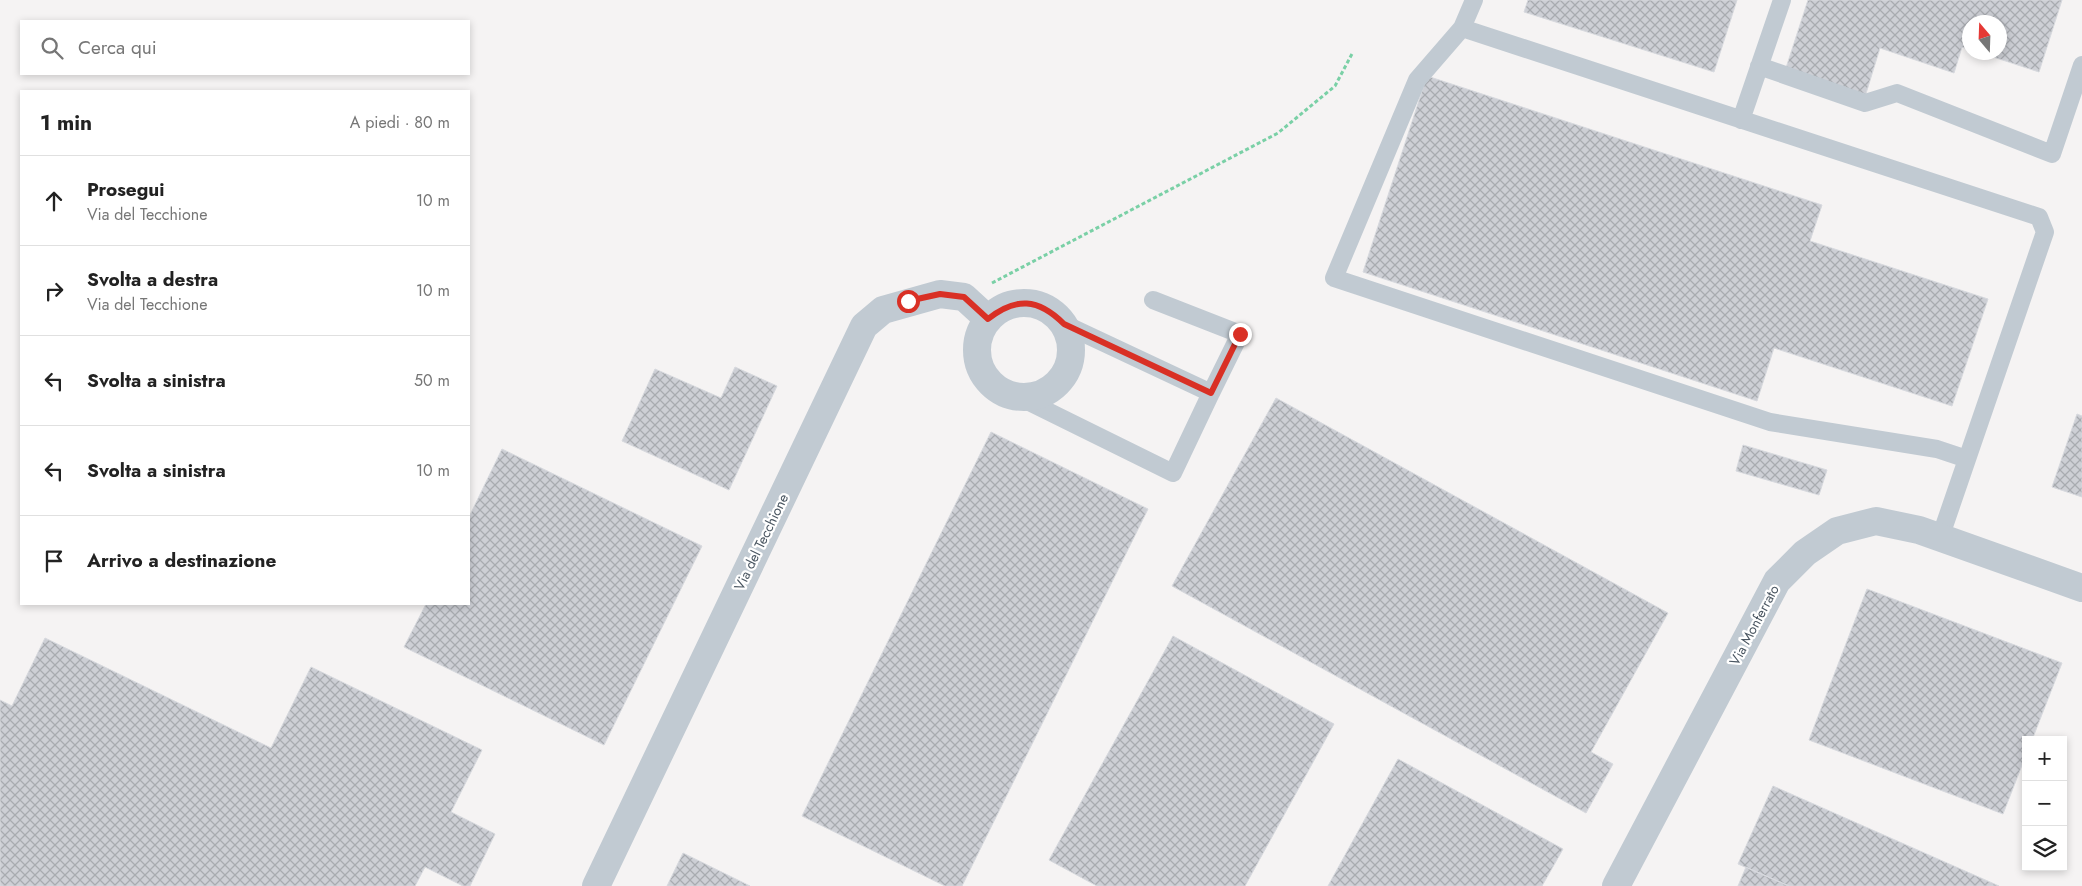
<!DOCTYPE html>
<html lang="it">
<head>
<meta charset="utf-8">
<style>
	:root { --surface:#fff; --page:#f6f6f6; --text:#222; --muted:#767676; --line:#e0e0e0 }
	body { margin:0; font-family:Jost,sans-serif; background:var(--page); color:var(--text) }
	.controls { position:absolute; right:15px; bottom:15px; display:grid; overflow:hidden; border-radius:0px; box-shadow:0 2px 8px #0003 }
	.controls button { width:45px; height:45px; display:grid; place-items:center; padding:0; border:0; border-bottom:1px solid var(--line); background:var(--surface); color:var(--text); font:25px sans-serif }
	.compass { position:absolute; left:1962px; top:15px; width:45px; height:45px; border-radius:50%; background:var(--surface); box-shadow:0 2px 8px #0003; rotate:341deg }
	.stop { position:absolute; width:15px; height:15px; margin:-11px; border:4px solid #d93025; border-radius:50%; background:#fff }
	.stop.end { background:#d93025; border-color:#fff; box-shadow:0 1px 5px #0008 }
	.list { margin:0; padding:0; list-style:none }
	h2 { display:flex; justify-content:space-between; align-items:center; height:65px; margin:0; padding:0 20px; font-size:21px }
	h2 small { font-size:16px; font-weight:400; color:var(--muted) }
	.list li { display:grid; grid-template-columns:32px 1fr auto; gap:15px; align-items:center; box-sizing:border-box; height:90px; padding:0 20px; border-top:1px solid var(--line) }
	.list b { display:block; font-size:19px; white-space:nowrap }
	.list p { margin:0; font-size:16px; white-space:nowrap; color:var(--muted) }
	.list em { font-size:16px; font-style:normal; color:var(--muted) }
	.icon { flex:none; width:28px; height:28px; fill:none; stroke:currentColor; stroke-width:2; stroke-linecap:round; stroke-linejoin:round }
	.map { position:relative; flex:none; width:2082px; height:886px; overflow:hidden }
	.search { position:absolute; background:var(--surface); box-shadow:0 2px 8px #0003; left:20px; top:20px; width:450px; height:55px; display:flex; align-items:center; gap:12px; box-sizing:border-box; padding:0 18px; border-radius:0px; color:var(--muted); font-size:19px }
	.panel { position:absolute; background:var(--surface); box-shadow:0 2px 8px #0003; left:20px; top:90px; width:450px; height:515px; border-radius:0px }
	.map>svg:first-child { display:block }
	.building { fill:url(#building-cross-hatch); stroke:#d7d9de }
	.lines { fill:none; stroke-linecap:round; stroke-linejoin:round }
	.path { stroke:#7ad0a6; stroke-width:3; stroke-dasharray:4 2.5; stroke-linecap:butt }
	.lane { stroke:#c1cad2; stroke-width:18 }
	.street { stroke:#c1cad2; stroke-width:28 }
	.route { stroke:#d93025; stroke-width:6 }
	.labels { text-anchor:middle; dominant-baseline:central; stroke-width:4.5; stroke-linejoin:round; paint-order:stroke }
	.street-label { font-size:14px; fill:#4a5661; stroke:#fff }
</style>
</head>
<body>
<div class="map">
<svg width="2082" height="886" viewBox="0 0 2082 886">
	<defs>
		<pattern id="building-cross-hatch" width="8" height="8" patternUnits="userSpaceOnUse" patternTransform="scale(1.25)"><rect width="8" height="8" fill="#cdcfd5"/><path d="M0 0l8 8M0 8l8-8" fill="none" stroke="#a8abb0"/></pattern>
	</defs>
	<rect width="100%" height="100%" fill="#f5f3f3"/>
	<path class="building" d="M1528 0H1737L1714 72 1524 12Z
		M1808 0H2062L2039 72 1978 52H2000V22H1970V50L1962 47 1954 73 1880 48 1864 100 1784 74Z
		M1427 76 1822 205 1810 241 1988 299 1952 406 1774 348 1757 401 1363 272Z
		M735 367 777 386 729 490 622 441 655 369 721 398Z
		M1276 398 1668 613 1591 752 1613 764 1586 813 1172 586Z
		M2077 414 2082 416V497L2052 487Z
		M991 432 1148 509 962 886H945L802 816Z
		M1743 445 1827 470 1819 495 1736 471Z
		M502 449 702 546 604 745 404 647 426 604H469V517Z
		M1867 589 2062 663 2032 740H2026V755L2003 814 1809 740Z
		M1173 636 1334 724 1245 886H1097L1049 860Z
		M45 638 271 748 311 667 482 750 451 812 495 834 470 886H463L425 867 415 886H0V700L12 706Z
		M1398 759 1563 849 1542 886H1328Z
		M1773 786 1999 886H1789L1738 864Z
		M683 853 750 886H667Z
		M1746 867 1789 886H1738Z"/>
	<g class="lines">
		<path class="path" d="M992 283 1278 133 1335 86 1353 52"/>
		<path class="lane" d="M1462 28 1474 0
			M1759 66 1865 103 1897 93 2052 154 2082 65
			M1741 120 1782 0
			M1153 300 1240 334 1211 393
			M1021 398 1173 473 1211 393 1064 324
			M1940 538 2045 232 2039 217 1462 28 1417 80 1334 278 1770 422 1937 449 1967 459"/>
		<path class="street" d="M977 350a47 47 0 1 1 94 0a47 47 0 1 1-94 0Z
			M596 886 864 326 883 310 940 294 964 297 988 319
			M1616 886 1777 581 1805 553 1837 531 1876 521 1919 530 2082 588"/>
	</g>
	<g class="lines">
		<path class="route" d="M908 301 940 294 964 297 988 319C1016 297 1038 298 1064 324L1211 393 1240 334"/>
	</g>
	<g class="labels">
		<g class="street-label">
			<text transform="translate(761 542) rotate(-64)">Via del Tecchione</text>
			<text transform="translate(1754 625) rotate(-62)">Via Monferrato</text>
		</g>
	</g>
</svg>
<div class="controls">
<button>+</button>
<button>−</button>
<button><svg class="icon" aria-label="layers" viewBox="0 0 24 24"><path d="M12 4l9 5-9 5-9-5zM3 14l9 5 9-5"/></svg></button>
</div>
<svg class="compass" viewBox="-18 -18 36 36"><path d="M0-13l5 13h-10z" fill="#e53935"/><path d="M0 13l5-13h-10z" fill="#767676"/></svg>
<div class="stop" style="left:908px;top:301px"></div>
<div class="stop end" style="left:1240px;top:334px"></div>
<div class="search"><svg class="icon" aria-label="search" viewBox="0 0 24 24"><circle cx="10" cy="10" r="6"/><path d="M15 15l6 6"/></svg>Cerca qui</div>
<section class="panel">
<h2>1 min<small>A piedi · 80 m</small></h2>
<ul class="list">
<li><svg class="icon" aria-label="ahead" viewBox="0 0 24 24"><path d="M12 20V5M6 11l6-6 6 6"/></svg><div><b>Prosegui</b><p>Via del Tecchione</p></div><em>10 m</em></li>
<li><svg class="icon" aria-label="right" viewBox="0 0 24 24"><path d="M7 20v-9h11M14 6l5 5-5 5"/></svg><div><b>Svolta a destra</b><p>Via del Tecchione</p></div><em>10 m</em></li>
<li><svg class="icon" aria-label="left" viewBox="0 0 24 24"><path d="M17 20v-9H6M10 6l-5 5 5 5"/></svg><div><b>Svolta a sinistra</b></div><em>50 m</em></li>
<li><svg class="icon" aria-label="left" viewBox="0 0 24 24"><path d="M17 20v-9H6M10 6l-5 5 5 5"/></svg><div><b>Svolta a sinistra</b></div><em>10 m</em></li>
<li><svg class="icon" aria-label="arrive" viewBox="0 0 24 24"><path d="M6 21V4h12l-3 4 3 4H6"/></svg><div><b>Arrivo a destinazione</b></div></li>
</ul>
</section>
</div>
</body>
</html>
